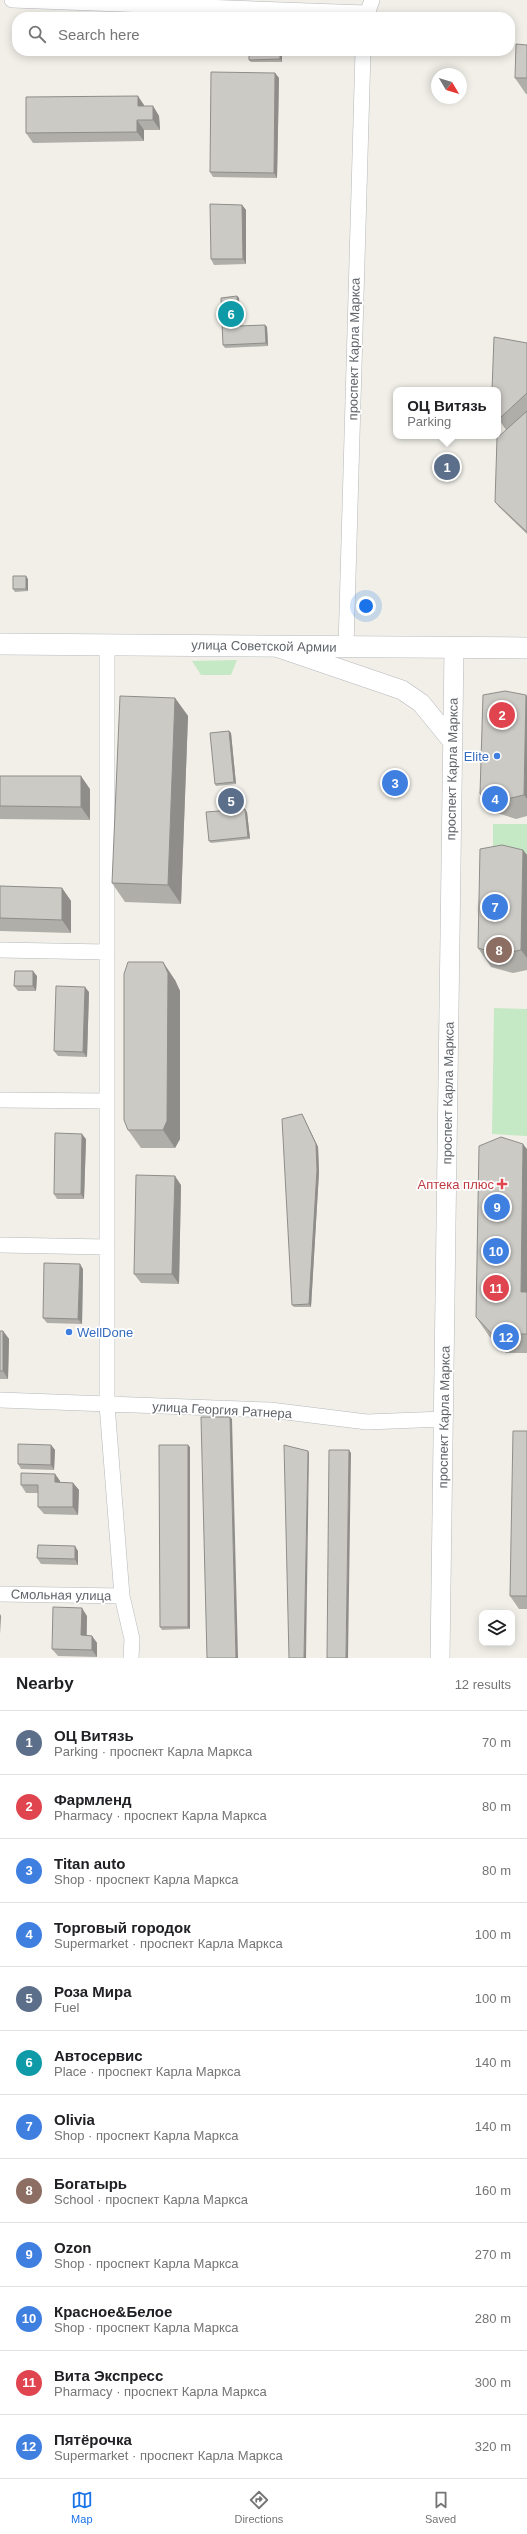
<!DOCTYPE html>
<html lang="en">
<head>
<meta charset="utf-8">
<style>
	:root { --surface:#fff; --page:#f2f2f2; --text:#202124; --muted:#757577; --line:#e0e0e0; --accent:#1a73e8 }
	body { margin:0; font-family:Helvetica,sans-serif; background:var(--page); color:var(--text) }
	.controls { position:absolute; right:12px; bottom:12px; display:grid; overflow:hidden; border-radius:8px; box-shadow:0 2px 10px #0003 }
	.controls button { width:36px; height:36px; display:grid; place-items:center; padding:0; border:0; border-bottom:1px solid var(--line); background:var(--surface); color:var(--text); font:20px sans-serif }
	.compass { position:absolute; left:431px; top:68px; width:36px; height:36px; border-radius:50%; background:var(--surface); box-shadow:0 2px 10px #0003; rotate:128deg }
	.you { position:absolute; left:366px; top:606px; width:14px; height:14px; margin:-10px; border:3px solid #fff; border-radius:50%; background:#1a73e8; box-shadow:0 0 0 6px #1a73e833 }
	.badge { display:grid; place-items:center; width:26px; height:26px; border-radius:50%; background:var(--accent); color:#fff; font-size:13px; font-weight:700 }
	.pin { position:absolute; translate:-50% -50%; border:2px solid #fff; box-shadow:0 1px 4px #0006 }
	.popup { position:absolute; left:393px; top:387px; width:108px; height:52px; box-sizing:border-box; display:grid; place-content:center; border-radius:8px; background:var(--surface); filter:drop-shadow(0 1px 3px #0005); font-size:13px; white-space:nowrap; color:var(--muted) }
	.popup b { font-size:15px; color:var(--text) }
	.popup::after { content:''; position:absolute; left:50%; top:100%; margin-left:-8px; border:8px solid transparent; border-top-color:var(--surface) }
	.list { margin:0; padding:0; list-style:none }
	h2 { display:flex; justify-content:space-between; align-items:center; height:52px; margin:0; padding:0 16px; font-size:17px }
	h2 small { font-size:13px; font-weight:400; color:var(--muted) }
	.list li { display:grid; grid-template-columns:26px 1fr auto; gap:12px; align-items:center; box-sizing:border-box; height:64px; padding:0 16px; border-top:1px solid var(--line) }
	.list b { display:block; font-size:15px; white-space:nowrap }
	.list p { margin:0; font-size:13px; white-space:nowrap; color:var(--muted) }
	.list em { font-size:13px; font-style:normal; color:var(--muted) }
	.icon { flex:none; width:22px; height:22px; fill:none; stroke:currentColor; stroke-width:2; stroke-linecap:round; stroke-linejoin:round }
	.map { position:relative; flex:none; width:527px; height:1658px; overflow:hidden }
	.search { position:absolute; background:var(--surface); box-shadow:0 2px 10px #0003; left:12px; right:12px; top:12px; height:44px; display:flex; align-items:center; gap:10px; box-sizing:border-box; padding:0 14px; border-radius:16px; color:var(--muted); font-size:15px }
	.sheet { height:820px; background:var(--surface) }
	nav { display:flex; justify-content:space-around; align-items:center; box-sizing:border-box; height:56px; border-top:1px solid var(--line); background:var(--surface); font-size:11px; color:var(--muted) }
	nav a { display:grid; justify-items:center; gap:2px }
	nav .on { color:var(--accent) }
	.map>svg:first-child { display:block }
	.green { fill:#c5e8c5 }
	.lines { fill:none; stroke-linecap:round; stroke-linejoin:round }
	.minor-casing { stroke:#b5b8bc; stroke-width:16 }
	.tertiary-casing { stroke:#b5b8bc; stroke-width:20 }
	.secondary-casing { stroke:#b6babf; stroke-width:22 }
	.minor { stroke:#fff; stroke-width:15 }
	.tertiary { stroke:#fff; stroke-width:19 }
	.secondary { stroke:#fff; stroke-width:21 }
	.wall { fill:#afaea9 }
	.shaded-wall { fill:#8f8d8a }
	.building { fill:#cccac5; stroke:#8f8d8a }
	.shop-dot { fill:#3f7fe0; stroke:#fff; stroke-width:1.5 }
	.health-dot { fill:#e0444e; stroke:#fff; stroke-width:1.5 }
	.labels { text-anchor:middle; dominant-baseline:central; stroke-width:3.5; stroke-linejoin:round; paint-order:stroke }
	.street-label { font-size:13px; fill:#5f6368; stroke:#fff }
	.shop-label { font-size:13px; fill:#366cbe; stroke:#fff; text-anchor:end }
	.health-label { font-size:13px; fill:#be3a42; stroke:#fff; text-anchor:end }
</style>
</head>
<body>
<div class="map">
<svg width="527" height="1658" viewBox="0 0 527 1658">
	<rect width="100%" height="100%" fill="#f1efe8"/>
	<path class="green" d="M237 660 231 675H201L192 661Z
		M493 824H527V860H493Z
		M494 1008 527 1009V1136L492 1134Z"/>
	<g class="lines">
		<defs>
			<path id="minor" d="M12 0 366 13
				M366 17 372 0
				M107 645V1405L122 1596 132 1639 131 1658
				M346 647 363 51
				M0 950 107 952
				M0 1100 107 1101
				M0 1245 107 1247
				M0 1400 270 1410 367 1422 444 1419
				M0 1594 122 1596"/>
			<path id="tertiary" d="M279 648 402 690 421 703 452 741
				M440 1658 454 648"/>
			<path id="secondary" d="M0 644 527 648"/>
		</defs>
		<use href="#minor" class="minor-casing"/>
		<use href="#tertiary" class="tertiary-casing"/>
		<use href="#secondary" class="secondary-casing"/>
		<use href="#minor" class="minor"/>
		<use href="#tertiary" class="tertiary"/>
		<use href="#secondary" class="secondary"/>
	</g>
	<path class="wall" d="M527 45V94H526L515 78Z
		M249 51H282V62H251L249 60Z
		M275 73 279 78 277 178 213 177 210 172Z
		M144 105V106H153L159 116 160 130H144V141L33 143 26 133Z
		M242 205 246 210V264L214 265 211 259Z
		M237 296 239 298 240 326 265 325 267 327 268 346 225 348 223 345Z
		M527 343V534L499 507 495 502 506 430 498 418Z
		M28 579V591L15 592 13 589Z
		M527 696V816L516 819 494 812 480 794Z
		M175 698 188 716 181 904 125 902 112 883Z
		M229 731 231 733 236 784 216 786 215 784Z
		M0 776 90 789V820L0 819Z
		M247 812 250 839 211 843 209 841Z
		M523 850 527 855V970L513 973 491 967 478 948Z
		M0 886 62 888 71 901V933L0 931Z
		M37 976 36 991H18L14 986Z
		M175 980 180 991V1139L175 1148H141L128 1130Z
		M89 992 87 1057 58 1056 54 1051Z
		M303 1117 318 1147 319 1172 311 1307H294L292 1305Z
		M86 1139 84 1199H57L54 1194Z
		M527 1149V1353H506L489 1336 476 1317Z
		M181 1185 179 1284 141 1283 134 1274Z
		M83 1269 82 1324 47 1323 43 1318Z
		M0 1331H3L9 1339 8 1379H0Z
		M527 1431V1609H519L510 1596Z
		M51 1445 55 1450 54 1470 21 1469 18 1464Z
		M190 1447V1629L162 1630 160 1627Z
		M55 1474 60 1481V1482L73 1483 79 1490 78 1515 44 1514 38 1507V1493H26L21 1485Z
		M78 1551V1565L41 1564 37 1558Z
		M87 1616V1635L92 1636 97 1643V1657L58 1656 52 1649Z"/>
	<path class="shaded-wall" d="M280 51H282V62L280 59Z
		M275 73 279 78 277 178 274 173Z
		M138 96 144 105V116L138 106Z
		M153 106 159 116 160 130 153 120Z
		M137 120 144 130V141L137 132Z
		M242 205 246 210V264L243 259Z
		M237 296 239 298 241 329 239 326Z
		M265 325 267 327 268 346 266 343Z
		M26 576 28 579V591L26 589Z
		M526 695 527 696V799L524 795Z
		M175 698 188 716 181 904 168 885Z
		M229 731 231 733 236 784 234 782Z
		M81 776 90 789V820L81 807Z
		M245 809 247 812 250 839 248 837Z
		M523 850 527 855V958L521 950Z
		M62 888 71 901V933L62 920Z
		M163 962 175 980 180 991V1139L175 1148 163 1130Z
		M33 971 37 976 36 991 33 986Z
		M85 987 89 992 87 1057 83 1052Z
		M302 1114 318 1147 319 1172 311 1307 309 1304Z
		M82 1134 86 1139 84 1199 81 1194Z
		M523 1144 527 1149V1300L521 1292Z
		M175 1176 181 1185 179 1284 172 1274Z
		M80 1264 83 1269 82 1324 78 1319Z
		M3 1331 9 1339 8 1379 3 1371Z
		M230 1417 232 1419 238 1658H236Z
		M51 1445 55 1450 54 1470 51 1465Z
		M188 1445 190 1447V1629L188 1627Z
		M349 1450 351 1453 348 1658H346Z
		M308 1451 309 1453 306 1658H304Z
		M55 1474 60 1481V1490L55 1482Z
		M73 1483 79 1490 78 1515 73 1507Z
		M75 1546 78 1551V1565L75 1559Z
		M82 1608 87 1616 86 1643 81 1635Z
		M0 1614 1 1616 0 1634Z
		M92 1636 97 1643V1657L92 1650Z"/>
	<path class="building" d="M516 44 527 45V78H515Z
		M249 51H280V59L249 60Z
		M211 72 275 73 274 173 210 172Z
		M138 96V106H153V120H137V132L26 133V97Z
		M210 204 242 205 243 259H211Z
		M237 296 239 326 265 325 266 343 223 345 221 298Z
		M494 337 527 343V393L499 419 498 418V390H492Z
		M527 411V532L495 502 497 438Z
		M13 576H26V589H13Z
		M505 691 526 695 524 795 503 800 480 794 483 695Z
		M120 696 175 698 168 885 112 883Z
		M229 731 234 782 215 784 210 733Z
		M0 776H81V807L0 806Z
		M245 809 248 837 209 841 206 812Z
		M502 845 523 850 521 950 500 954 478 948 480 849Z
		M0 886 62 888V920L0 918Z
		M128 962H163L168 973 167 1121 163 1130H128L124 1120V974Z
		M15 971H33V986H14Z
		M56 986 85 987 83 1052 54 1051Z
		M302 1114 316 1144 317 1170 309 1304 292 1305 282 1119Z
		M55 1133 82 1134 81 1194H54Z
		M501 1137 523 1144 521 1292H527V1334H492L476 1317 479 1146Z
		M136 1175 175 1176 172 1274H134Z
		M44 1263 80 1264 78 1319 43 1318Z
		M0 1331H3V1371H0Z
		M201 1417H230L236 1658H207Z
		M513 1431H527V1596H510Z
		M18 1444 51 1445V1465L18 1464Z
		M159 1445H188V1627H160Z
		M284 1445 308 1451 304 1658H289Z
		M329 1450H349L346 1658H327Z
		M21 1473 55 1474V1482L73 1483V1507H38V1485H21Z
		M38 1545 75 1546V1559L37 1558Z
		M53 1607 82 1608 81 1635 92 1636V1650L52 1649Z"/>
	<g class="shop-dot">
		<circle cx="497" cy="756" r="4"/>
		<circle cx="69" cy="1332" r="4"/>
	</g>
	<path class="health-dot" d="M500 1178h4v4h4v4h-4v4h-4v-4h-4v-4h4z"/>
	<g class="labels">
		<g class="street-label">
			<text transform="translate(354 349) rotate(-89)">проспект Карла Маркса</text>
			<text transform="translate(264 646) rotate(1)">улица Советской Армии</text>
			<text transform="translate(452 769) rotate(-89)">проспект Карла Маркса</text>
			<text transform="translate(448 1093) rotate(-89)">проспект Карла Маркса</text>
			<text transform="translate(222 1410) rotate(3)">улица Георгия Ратнера</text>
			<text transform="translate(444 1417) rotate(-89)">проспект Карла Маркса</text>
			<text transform="translate(61 1595) rotate(1)">Смольная улица</text>
		</g>
		<g class="shop-label">
			<text x="489" y="756">Elite</text>
			<text x="77" y="1332" text-anchor="start">WellDone</text>
		</g>
		<g class="health-label">
			<text x="494" y="1184">Аптека плюс</text>
		</g>
	</g>
</svg>
<div class="controls">
<button><svg class="icon" aria-label="layers" viewBox="0 0 24 24"><path d="M12 4l9 5-9 5-9-5zM3 14l9 5 9-5"/></svg></button>
</div>
<svg class="compass" viewBox="-18 -18 36 36"><path d="M0-13l5 13h-10z" fill="#e53935"/><path d="M0 13l5-13h-10z" fill="#757577"/></svg>
<div class="you"></div>
<div class="pin badge" style="left:447px;top:467px;background:#5c6f8a">1</div>
<div class="popup"><b>ОЦ Витязь</b>Parking</div>
<div class="pin badge" style="left:502px;top:715px;background:#e0444e">2</div>
<div class="pin badge" style="left:395px;top:783px;background:#3f7fe0">3</div>
<div class="pin badge" style="left:495px;top:799px;background:#3f7fe0">4</div>
<div class="pin badge" style="left:231px;top:801px;background:#5c6f8a">5</div>
<div class="pin badge" style="left:231px;top:314px;background:#0f9aa8">6</div>
<div class="pin badge" style="left:495px;top:907px;background:#3f7fe0">7</div>
<div class="pin badge" style="left:499px;top:950px;background:#8d6e63">8</div>
<div class="pin badge" style="left:497px;top:1207px;background:#3f7fe0">9</div>
<div class="pin badge" style="left:496px;top:1251px;background:#3f7fe0">10</div>
<div class="pin badge" style="left:496px;top:1288px;background:#e0444e">11</div>
<div class="pin badge" style="left:506px;top:1337px;background:#3f7fe0">12</div>
<div class="search"><svg class="icon" aria-label="search" viewBox="0 0 24 24"><circle cx="10" cy="10" r="6"/><path d="M15 15l6 6"/></svg>Search here</div>
</div>
<section class="sheet">
<h2>Nearby<small>12 results</small></h2>
<ul class="list">
<li><span class="badge" style="background:#5c6f8a">1</span><div><b>ОЦ Витязь</b><p>Parking · проспект Карла Маркса</p></div><em>70 m</em></li>
<li><span class="badge" style="background:#e0444e">2</span><div><b>Фармленд</b><p>Pharmacy · проспект Карла Маркса</p></div><em>80 m</em></li>
<li><span class="badge" style="background:#3f7fe0">3</span><div><b>Titan auto</b><p>Shop · проспект Карла Маркса</p></div><em>80 m</em></li>
<li><span class="badge" style="background:#3f7fe0">4</span><div><b>Торговый городок</b><p>Supermarket · проспект Карла Маркса</p></div><em>100 m</em></li>
<li><span class="badge" style="background:#5c6f8a">5</span><div><b>Роза Мира</b><p>Fuel</p></div><em>100 m</em></li>
<li><span class="badge" style="background:#0f9aa8">6</span><div><b>Автосервис</b><p>Place · проспект Карла Маркса</p></div><em>140 m</em></li>
<li><span class="badge" style="background:#3f7fe0">7</span><div><b>Olivia</b><p>Shop · проспект Карла Маркса</p></div><em>140 m</em></li>
<li><span class="badge" style="background:#8d6e63">8</span><div><b>Богатырь</b><p>School · проспект Карла Маркса</p></div><em>160 m</em></li>
<li><span class="badge" style="background:#3f7fe0">9</span><div><b>Ozon</b><p>Shop · проспект Карла Маркса</p></div><em>270 m</em></li>
<li><span class="badge" style="background:#3f7fe0">10</span><div><b>Красное&amp;Белое</b><p>Shop · проспект Карла Маркса</p></div><em>280 m</em></li>
<li><span class="badge" style="background:#e0444e">11</span><div><b>Вита Экспресс</b><p>Pharmacy · проспект Карла Маркса</p></div><em>300 m</em></li>
<li><span class="badge" style="background:#3f7fe0">12</span><div><b>Пятёрочка</b><p>Supermarket · проспект Карла Маркса</p></div><em>320 m</em></li>
</ul>
</section>
<nav>
<a class="on"><svg class="icon" aria-label="map" viewBox="0 0 24 24"><path d="M3 6l6-2 6 2 6-2v14l-6 2-6-2-6 2zM9 4v14M15 6v14"/></svg>Map</a>
<a><svg class="icon" aria-label="directions" viewBox="0 0 24 24"><path d="M12 3l9 9-9 9-9-9zM9 14v-3h6M13 9l2 2-2 2"/></svg>Directions</a>
<a><svg class="icon" aria-label="saved" viewBox="0 0 24 24"><path d="M7 4h10v16l-5-4-5 4z"/></svg>Saved</a>
</nav>
</body>
</html>
